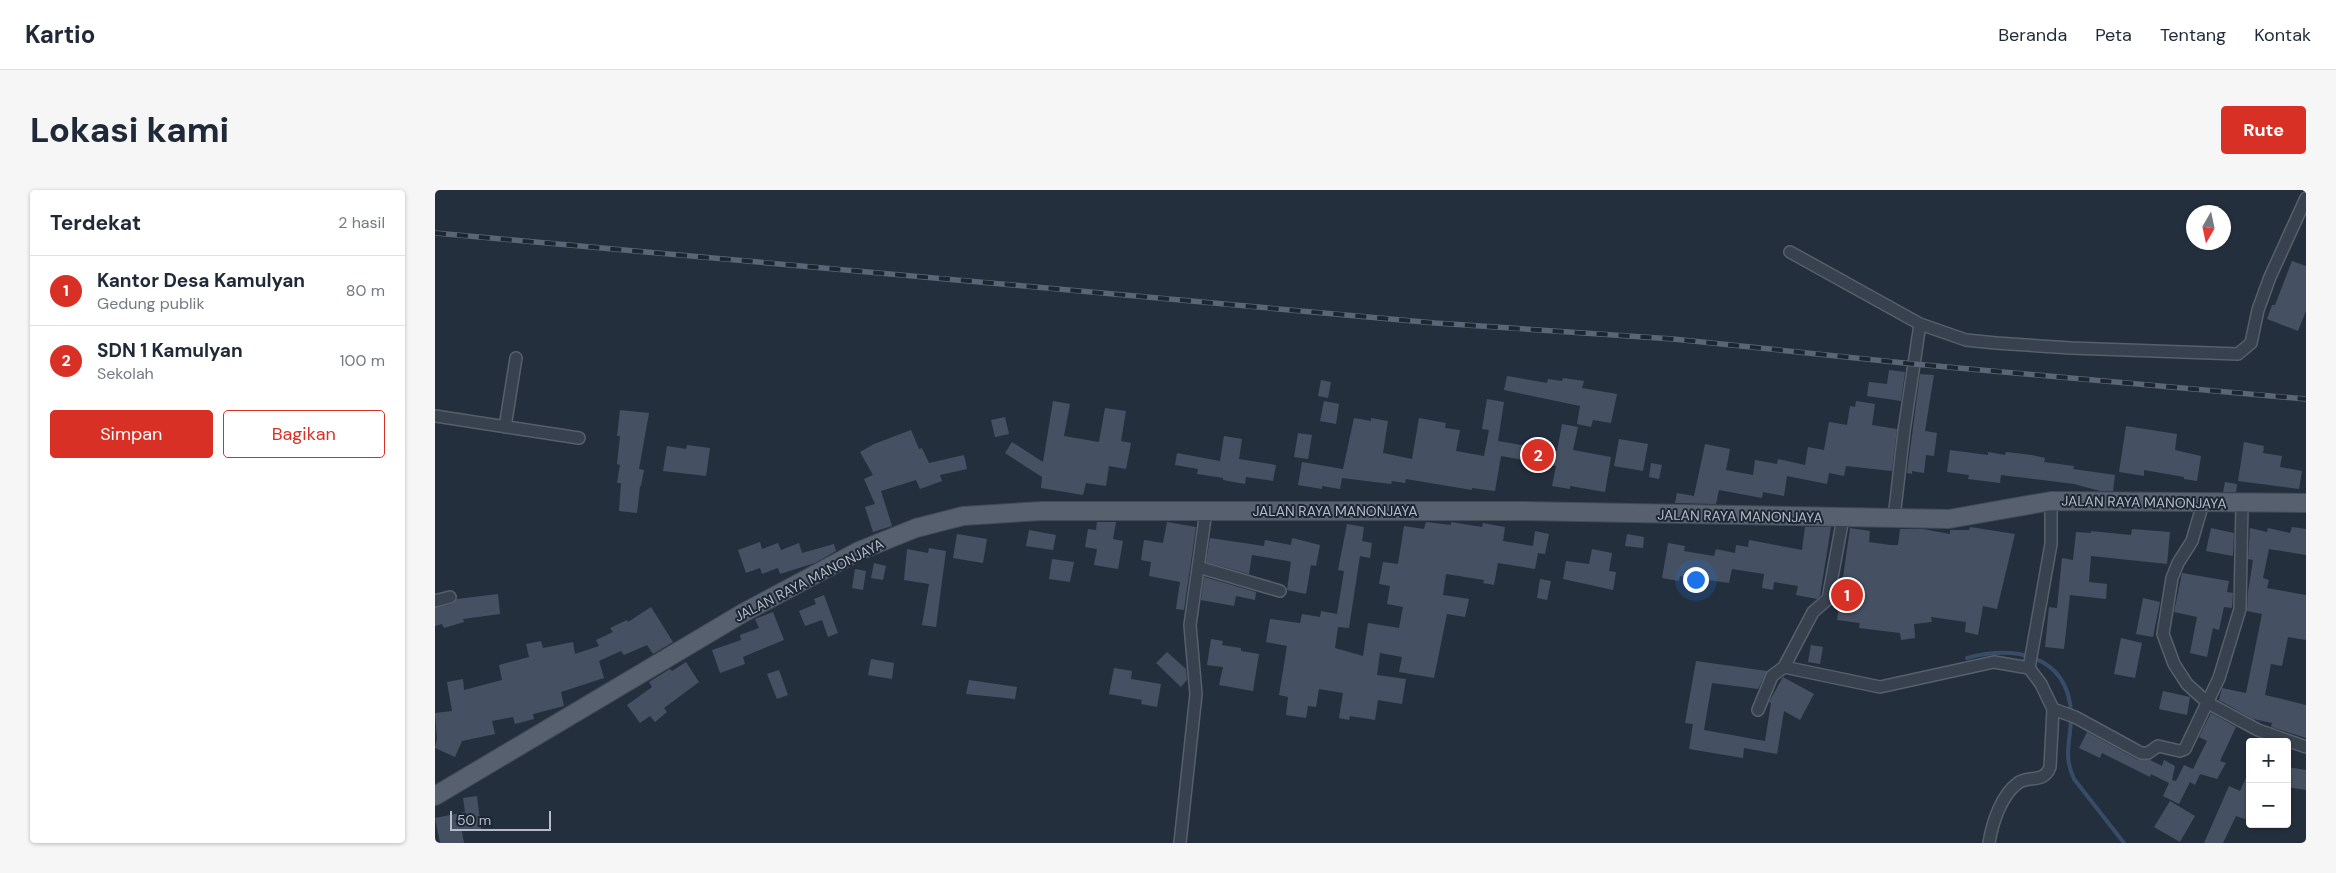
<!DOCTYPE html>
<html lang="id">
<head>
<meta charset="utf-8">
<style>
	:root { --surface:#fff; --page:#f6f6f7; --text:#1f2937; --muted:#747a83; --line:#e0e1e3; --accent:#d93025 }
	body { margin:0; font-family:"DM Sans",sans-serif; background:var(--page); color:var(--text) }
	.controls { position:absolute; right:15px; bottom:15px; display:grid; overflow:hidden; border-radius:5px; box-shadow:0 1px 4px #0004 }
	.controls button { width:45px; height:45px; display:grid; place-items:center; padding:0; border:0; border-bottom:1px solid var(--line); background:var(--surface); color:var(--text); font:25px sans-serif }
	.compass { position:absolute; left:1751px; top:15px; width:45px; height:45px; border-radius:50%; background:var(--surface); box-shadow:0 1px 4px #0004; rotate:189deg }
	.scale { position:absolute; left:15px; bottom:12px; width:101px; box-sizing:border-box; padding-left:5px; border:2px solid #b4bcc9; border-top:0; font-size:14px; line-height:18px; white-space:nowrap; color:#b4bcc9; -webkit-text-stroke:4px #1d2633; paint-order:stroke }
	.you { position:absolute; left:1260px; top:389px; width:18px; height:18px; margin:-12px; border:4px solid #fff; border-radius:50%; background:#1a73e8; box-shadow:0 0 0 8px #1a73e833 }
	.badge { display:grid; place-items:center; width:32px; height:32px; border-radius:50%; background:var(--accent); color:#fff; font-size:16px; font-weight:700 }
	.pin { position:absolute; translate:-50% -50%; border:2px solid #fff; box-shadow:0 1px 5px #0006 }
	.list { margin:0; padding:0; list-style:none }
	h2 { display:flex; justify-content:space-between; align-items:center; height:65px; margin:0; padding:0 20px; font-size:21px }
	h2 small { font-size:16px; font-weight:400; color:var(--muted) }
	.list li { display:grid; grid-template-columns:32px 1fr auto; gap:15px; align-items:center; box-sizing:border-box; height:70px; padding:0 20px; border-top:1px solid var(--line) }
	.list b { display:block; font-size:19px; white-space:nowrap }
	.list p { margin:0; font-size:16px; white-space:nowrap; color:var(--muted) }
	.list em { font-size:16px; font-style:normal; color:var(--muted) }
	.actions { display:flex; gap:10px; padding:15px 20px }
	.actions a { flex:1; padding:11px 0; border:1px solid var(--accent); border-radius:5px; text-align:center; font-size:18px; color:var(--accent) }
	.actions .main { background:var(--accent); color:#fff }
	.map { position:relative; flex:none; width:1871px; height:653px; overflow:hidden; border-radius:5px }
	header { display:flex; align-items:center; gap:30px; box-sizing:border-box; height:70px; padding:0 25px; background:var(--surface); border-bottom:1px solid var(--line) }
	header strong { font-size:24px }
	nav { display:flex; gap:28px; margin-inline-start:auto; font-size:18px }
	.intro { display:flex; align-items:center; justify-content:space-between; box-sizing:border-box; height:120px; padding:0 30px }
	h1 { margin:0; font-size:35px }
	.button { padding:12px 22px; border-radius:5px; background:var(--accent); color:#fff; font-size:18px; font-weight:700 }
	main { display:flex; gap:30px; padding:0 30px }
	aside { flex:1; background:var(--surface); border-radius:5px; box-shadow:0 1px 4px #0004 }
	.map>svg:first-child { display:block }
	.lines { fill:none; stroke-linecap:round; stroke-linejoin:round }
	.stream { stroke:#394c67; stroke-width:4 }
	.building { fill:#455162 }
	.minor-casing { stroke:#565f6c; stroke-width:14 }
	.primary-casing { stroke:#414a57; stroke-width:20 }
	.minor { stroke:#38414e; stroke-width:11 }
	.primary { stroke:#56606e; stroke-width:18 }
	.rail-casing { stroke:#5a6575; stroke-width:5.5 }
	.rail { stroke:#1d2633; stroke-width:4; stroke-dasharray:11; stroke-linecap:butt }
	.labels { text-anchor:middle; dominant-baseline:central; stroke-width:4; stroke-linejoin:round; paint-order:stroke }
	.street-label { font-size:14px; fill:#b4bcc9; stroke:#1d2633 }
</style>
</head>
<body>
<header>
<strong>Kartio</strong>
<nav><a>Beranda</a><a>Peta</a><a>Tentang</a><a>Kontak</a></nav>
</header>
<div class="intro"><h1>Lokasi kami</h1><a class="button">Rute</a></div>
<main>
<aside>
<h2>Terdekat<small>2 hasil</small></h2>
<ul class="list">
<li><span class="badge">1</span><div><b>Kantor Desa Kamulyan</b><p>Gedung publik</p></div><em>80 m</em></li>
<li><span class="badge">2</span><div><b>SDN 1 Kamulyan</b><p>Sekolah</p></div><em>100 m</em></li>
</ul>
<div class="actions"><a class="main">Simpan</a><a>Bagikan</a></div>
</aside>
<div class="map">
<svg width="1871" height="653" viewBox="0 0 1871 653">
	<rect width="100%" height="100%" fill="#242f3e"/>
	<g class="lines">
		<path class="stream" d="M1532 468C1577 456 1632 463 1636 522 1637 548 1627 564 1639 589L1689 653"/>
	</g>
	<path class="building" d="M1857 71 1871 76V121L1863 141 1832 129 1837 115H1840Z
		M1454 180 1470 182 1466 211 1432 206 1434 192 1452 194Z
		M1485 184 1499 185 1490 241 1502 243 1499 266 1491 265 1489 283 1477 281V284L1472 283Z
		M1072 186 1112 193 1113 189 1127 191 1128 188 1149 191 1147 198 1182 204 1176 233 1158 230 1156 237 1142 234 1145 216 1069 200Z
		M886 190 896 192 893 208 883 206Z
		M1052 209 1069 212 1063 251 1122 261 1127 234 1143 237 1138 260 1176 267 1170 302 1135 296V299L1117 296 1121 276 1066 266 1060 301 1037 298V300L971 289 970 293 957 291 956 294 907 288 905 299 887 296V299L863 295 867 272 908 279 919 228 936 231V228L953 231 948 263 977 269 984 228 1011 233 1010 238 1025 240 1021 261 1049 266 1054 240 1047 239Z
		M618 211 635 214 629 246 664 252 670 218 691 221 686 251 696 253 691 279 674 276 671 296 651 293 648 305 606 298 607 287 570 263 577 252 608 272Z
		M889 211 904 214 901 234 885 231Z
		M1421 211 1440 214 1437 235 1462 239 1457 281 1411 276 1409 286 1394 283 1392 294 1352 286 1349 306 1328 302 1327 308 1284 300 1281 314 1240 313 1242 303 1259 306 1270 254 1295 259 1291 280 1318 285 1320 270 1342 274 1343 269 1370 275 1373 257 1389 260 1394 232 1412 235 1415 216 1420 217Z
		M185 220 214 223 204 279 209 280 206 296H205L202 323 184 321 186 293H182L185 275 182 274 185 246H182Z
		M570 227 574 244 560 247 556 230Z
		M1691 236 1742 244 1740 260 1766 266 1762 291 1749 289V287L1709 280V286L1684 282Z
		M476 240 484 259 487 258 494 273 529 265 532 279 505 285 507 291 485 299 481 290 446 301 457 336 438 342 430 317 440 314 429 289 438 285 425 262 439 254Z
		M863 243 877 245 873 269 859 267Z
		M789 246 807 249 804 269 841 275 838 291 811 287 810 294 788 290V288L762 284 763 279 740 275 742 263 785 271Z
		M1184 249 1213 254 1208 281 1179 276Z
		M1809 252 1829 256 1828 263 1847 266 1845 277 1867 281 1864 299 1803 291Z
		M252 255 275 258 271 286 228 281 232 256 251 259Z
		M1515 260 1553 265V262L1570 265 1571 262 1597 265 1610 268 1609 272 1639 276 1638 279 1680 285 1678 301H1665L1639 294 1566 285 1565 293 1533 289 1534 285 1512 282Z
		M1216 273 1227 275 1224 289 1214 287Z
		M1790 292 1802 294 1801 302H1788Z
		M662 332H681L678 349 688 351 683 379 659 375 662 359 650 357 653 339 661 340Z
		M732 332 761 337 749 420 741 419 745 392 714 386 716 372 706 370 709 350 728 353Z
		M991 332 1016 335V332L1047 337 1048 333 1070 337 1068 351 1098 356 1100 341 1114 344 1110 364 1103 363 1100 379 1063 373 1059 395 1048 393 1049 390 1011 384 1008 405 1034 409 1030 427 1012 424 999 488 964 482 967 467 945 463 942 485 971 489 967 514 943 510 940 530 915 526 914 530 904 528 908 503 884 499 881 517 873 516 871 528 851 525 853 507 844 505 852 456 831 452 835 429 865 433 867 424 885 427 886 421 902 424 909 381 903 380 912 334 929 337 927 351 937 353 935 368 925 366 914 438 903 437 900 458 928 466 933 433 964 438 968 417 952 414 955 396 944 394 948 372 963 374 969 336 989 339Z
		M1370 337H1396L1385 406 1382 409 1361 405 1363 396 1339 392 1338 400 1327 398 1329 384 1297 379 1294 393 1245 386 1244 391 1227 388 1233 353 1250 356 1249 361 1279 366 1281 359 1300 363 1301 355 1313 357 1314 350 1367 360Z
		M1535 337 1580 344 1562 419 1548 416 1543 445 1530 442 1531 432 1496 427 1497 432 1479 434 1480 448 1466 450 1465 443 1424 438 1425 433 1402 430 1415 338 1435 341 1434 352 1455 355H1463L1465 339H1488L1515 344V340H1534Z
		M1857 337 1871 339V365L1834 359 1828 388 1834 390 1832 398 1871 405V450L1853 447 1847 476 1836 474 1830 505 1871 515V548L1836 537 1837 533 1818 529 1784 510 1787 498 1811 503 1827 424 1812 421 1813 402 1818 370 1813 369 1815 338 1832 342 1833 338 1855 343Z
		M1776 338 1799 343 1798 366 1771 361Z
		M1697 339 1735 342 1732 374 1656 366 1654 392 1672 394 1671 409 1635 405 1629 459 1610 457 1614 417 1622 418 1627 368 1638 370 1641 342 1656 343V341L1696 345Z
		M594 340 621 345 618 360 591 356Z
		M522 344 552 349 548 373 518 368Z
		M1192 344 1209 347 1208 358 1190 356Z
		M775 348 829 356 830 350 856 355 857 348 885 355 881 376 876 375 871 404 852 400 856 372 853 371 817 365 814 384 771 372Z
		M325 352 327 359 343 353 346 360 364 353 367 363 399 354 401 361 380 373 345 384 343 378 327 384 325 378 311 383 303 360Z
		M494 358 511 361 501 437 487 435 494 394 469 390 472 359 493 363Z
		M1157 359 1177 363 1174 381 1181 382 1178 400 1128 389 1131 371 1154 374Z
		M617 369 639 372 635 392 614 389Z
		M439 373 451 376 448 390 436 388Z
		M420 379 431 381 428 400 417 398Z
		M1747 383 1794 391 1792 402 1798 403 1797 418 1789 417 1784 440 1778 438 1772 467 1755 463 1762 427 1739 422Z
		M769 387 821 402 820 410 801 406 799 416 766 410Z
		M1105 389 1116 391 1112 410 1102 408Z
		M63 404 65 424 28 429 29 432 9 438 7 434 0 436V418L17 414 22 409Z
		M389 405 403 443 393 447 387 430 370 436 364 421 381 414 379 409Z
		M1708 408 1725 412 1718 447 1701 444Z
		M216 417 238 452 218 464 212 455 189 465 186 461 164 471 169 488 126 502 129 516 98 524 99 529 80 534 78 527 57 531 60 544 27 551 20 567 0 558 2 549 0 523 17 521 12 492 28 489 29 500 67 490 64 475 94 467 91 454 106 451 108 458 138 452 140 464 164 456 161 450 178 442 175 438 192 430 193 432Z
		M338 422 349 450 308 467 310 474 285 483 277 460 306 450 305 445 324 438 320 429Z
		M1686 448 1707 453 1700 488 1679 484Z
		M776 449 788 451 787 455 806 458V461L824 464 818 501 784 495 788 477 772 475Z
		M1376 455 1388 457 1385 474 1373 472Z
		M732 462 751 479 752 490 746 497 721 473Z
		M436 469 459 473 457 489 433 485Z
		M1261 471 1332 481 1323 499 1277 493 1269 540 1330 551 1336 513 1334 512 1348 487 1379 504 1365 530 1349 521 1342 564 1309 558 1308 568 1254 559 1258 534 1250 533Z
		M251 472 264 492 229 518 232 522 220 532 215 526 205 533 192 515 217 497 214 492 235 479 237 481Z
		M679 478 697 481 696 489 726 494 722 517 706 514 707 510 674 504Z
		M344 480 353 505 342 509 332 484Z
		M534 490 582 497 580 509 531 504Z
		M1728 501 1755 507 1752 525 1724 519Z
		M1776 523 1801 537 1785 571 1791 573 1782 589 1765 584 1760 595 1755 592 1744 614 1728 606 1734 593 1716 584 1715 587 1667 563 1665 568 1644 558 1652 542 1703 570H1715L1727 576 1729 570 1740 576 1737 590 1741 591 1749 575 1758 579 1772 551 1764 547Z
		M1852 577 1871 580V600L1852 597Z
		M1815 579V631L1801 626 1788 653H1769L1794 596 1805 601Z
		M42 606 46 639 27 641 29 653H5L0 628 30 622 28 608Z
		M1735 611 1760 626 1745 652 1719 637Z"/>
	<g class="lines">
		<defs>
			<path id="minor" d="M1355 62 1485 134
				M0 226 144 248
				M70 237 81 168
				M1768 313 1757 351 1743 373 1737 388 1728 444 1739 474 1752 494 1773 513 1823 540 1871 557
				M1459 328 1469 241 1485 134 1531 150 1561 153 1636 158 1803 164 1816 153 1823 120 1835 87 1871 8
				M763 377 845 401
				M0 411 15 407
				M1349 477 1445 497 1559 472 1594 478
				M1618 519 1640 527 1706 563H1713L1723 556 1745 561 1750 559 1784 488 1805 419 1807 314
				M1323 520 1337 486 1349 477 1378 422 1393 409 1408 328
				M745 653 761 504 755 435 771 321
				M1554 653C1557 634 1566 605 1583 593 1594 585 1609 594 1615 577L1618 519 1606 494 1594 478 1616 354V311"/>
			<path id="primary" d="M0 606 308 423 424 361 481 338 528 326 606 321H1085L1514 329 1616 311 1871 313"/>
		</defs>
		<use href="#minor" class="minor-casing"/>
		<use href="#primary" class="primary-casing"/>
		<use href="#minor" class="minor"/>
		<use href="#primary" class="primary"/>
		<defs>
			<path id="rail" d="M0 43 1000 133 1238 149 1479 174 1871 209"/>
		</defs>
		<use href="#rail" class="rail-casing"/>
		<use href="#rail" class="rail"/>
	</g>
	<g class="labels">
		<g class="street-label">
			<text transform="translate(1709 312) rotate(1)">JALAN RAYA MANONJAYA</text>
			<text x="900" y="321">JALAN RAYA MANONJAYA</text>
			<text transform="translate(1305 326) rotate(1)">JALAN RAYA MANONJAYA</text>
			<text transform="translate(374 390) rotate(-27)">JALAN RAYA MANONJAYA</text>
		</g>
	</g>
</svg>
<div class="controls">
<button>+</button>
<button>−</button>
</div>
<svg class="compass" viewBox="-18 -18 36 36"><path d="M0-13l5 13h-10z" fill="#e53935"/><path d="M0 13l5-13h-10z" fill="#747a83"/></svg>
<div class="scale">50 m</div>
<div class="you"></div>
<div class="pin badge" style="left:1412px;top:405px">1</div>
<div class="pin badge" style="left:1103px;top:265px">2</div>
</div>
</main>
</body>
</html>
